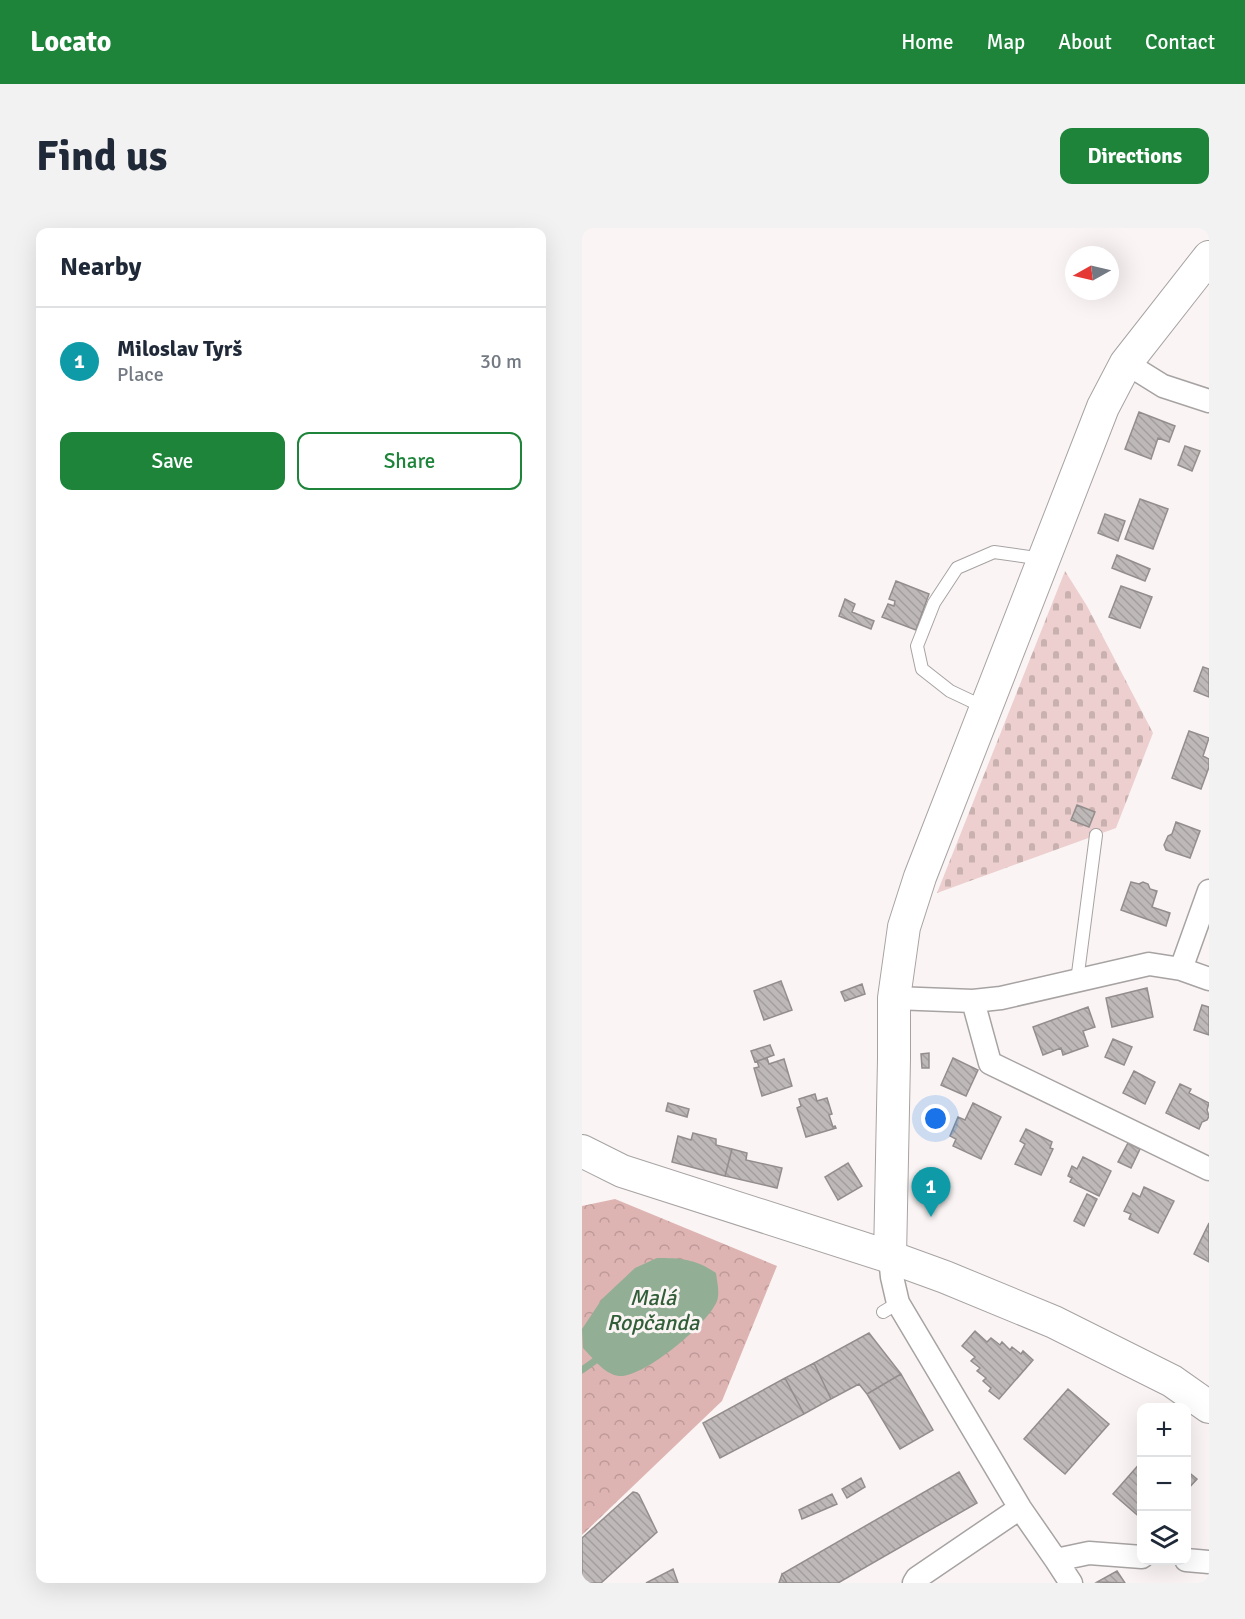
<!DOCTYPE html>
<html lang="en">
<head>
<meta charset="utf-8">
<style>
	:root { --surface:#fff; --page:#f2f2f3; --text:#1f2937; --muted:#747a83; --line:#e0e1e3; --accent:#1d843a }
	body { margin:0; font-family:Signika,sans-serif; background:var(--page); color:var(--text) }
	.controls { position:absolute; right:18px; bottom:18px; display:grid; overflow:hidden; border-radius:12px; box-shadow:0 6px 24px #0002 }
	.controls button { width:54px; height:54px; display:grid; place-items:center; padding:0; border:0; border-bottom:2px solid var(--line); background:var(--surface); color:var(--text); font:30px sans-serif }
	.compass { position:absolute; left:483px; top:18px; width:54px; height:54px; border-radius:50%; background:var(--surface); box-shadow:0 6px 24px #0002; rotate:262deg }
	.you { position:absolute; left:354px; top:891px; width:21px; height:21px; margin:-15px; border:4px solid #fff; border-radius:50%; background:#1a73e8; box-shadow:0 0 0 9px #1a73e833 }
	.badge { display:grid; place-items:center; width:39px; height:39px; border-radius:50%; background:var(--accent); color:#fff; font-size:20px; font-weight:700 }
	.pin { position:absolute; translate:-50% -50px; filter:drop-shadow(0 2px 3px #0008) }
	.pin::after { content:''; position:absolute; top:32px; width:21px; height:18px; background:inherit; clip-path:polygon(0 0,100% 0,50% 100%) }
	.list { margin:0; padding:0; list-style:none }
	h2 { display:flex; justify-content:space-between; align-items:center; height:78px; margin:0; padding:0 24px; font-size:26px }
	h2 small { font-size:20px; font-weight:400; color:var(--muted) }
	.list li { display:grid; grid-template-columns:39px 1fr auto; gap:18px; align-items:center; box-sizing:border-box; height:108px; padding:0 24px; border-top:2px solid var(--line) }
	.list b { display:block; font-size:22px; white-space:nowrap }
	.list p { margin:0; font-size:20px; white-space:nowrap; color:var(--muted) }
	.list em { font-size:20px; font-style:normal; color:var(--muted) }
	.actions { display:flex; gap:12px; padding:18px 24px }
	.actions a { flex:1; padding:14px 0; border:2px solid var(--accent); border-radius:12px; text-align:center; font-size:21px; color:var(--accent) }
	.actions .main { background:var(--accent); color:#fff }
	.icon { flex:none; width:33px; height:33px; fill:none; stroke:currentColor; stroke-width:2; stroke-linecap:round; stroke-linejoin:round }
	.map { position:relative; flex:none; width:627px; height:1355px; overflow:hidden; border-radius:12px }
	header { display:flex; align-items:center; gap:36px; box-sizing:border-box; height:84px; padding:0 30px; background:var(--accent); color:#fff }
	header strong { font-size:28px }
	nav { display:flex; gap:33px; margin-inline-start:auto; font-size:21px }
	.intro { display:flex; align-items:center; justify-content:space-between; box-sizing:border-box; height:144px; padding:0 36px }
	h1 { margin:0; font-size:42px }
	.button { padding:15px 27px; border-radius:12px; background:var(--accent); color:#fff; font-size:21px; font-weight:700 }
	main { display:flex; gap:36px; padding:0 36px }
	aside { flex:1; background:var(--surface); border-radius:12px; box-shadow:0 6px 24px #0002 }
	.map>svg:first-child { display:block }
	.forest { fill:url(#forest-crowns) }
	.cemetery { fill:url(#cemetery-stones) }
	.water { fill:#92af95 }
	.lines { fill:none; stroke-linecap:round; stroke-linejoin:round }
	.stream { stroke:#92af95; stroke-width:7 }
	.building { fill:url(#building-back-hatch); stroke:#938e8d; stroke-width:1.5 }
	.lane-casing { stroke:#a8a3a3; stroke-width:14 }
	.street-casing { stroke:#a8a3a3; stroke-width:25 }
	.secondary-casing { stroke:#a8a3a3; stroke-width:34 }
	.lane { stroke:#fff; stroke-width:12 }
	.street { stroke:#fff; stroke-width:22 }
	.secondary { stroke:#fff; stroke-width:32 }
	.labels { text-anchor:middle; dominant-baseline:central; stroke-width:6; stroke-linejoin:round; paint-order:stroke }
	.water-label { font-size:22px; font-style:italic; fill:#315e38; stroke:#faf5f4 }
</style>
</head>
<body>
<header>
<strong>Locato</strong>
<nav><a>Home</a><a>Map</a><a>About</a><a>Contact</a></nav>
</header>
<div class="intro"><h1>Find us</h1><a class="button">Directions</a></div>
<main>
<aside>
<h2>Nearby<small></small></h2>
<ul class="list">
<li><span class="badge" style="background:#0f9aa8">1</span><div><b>Miloslav Tyrš</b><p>Place</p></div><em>30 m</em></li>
</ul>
<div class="actions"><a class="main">Save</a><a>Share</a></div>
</aside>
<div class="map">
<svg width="627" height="1355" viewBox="0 0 627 1355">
	<defs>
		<pattern id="forest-crowns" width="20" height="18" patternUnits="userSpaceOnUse" patternTransform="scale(1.5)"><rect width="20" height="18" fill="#deb4b2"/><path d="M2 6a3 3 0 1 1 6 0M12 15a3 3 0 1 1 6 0" fill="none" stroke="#bd9a98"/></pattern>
		<pattern id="cemetery-stones" width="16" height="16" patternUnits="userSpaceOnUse" patternTransform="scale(1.5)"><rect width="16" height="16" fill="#eccfce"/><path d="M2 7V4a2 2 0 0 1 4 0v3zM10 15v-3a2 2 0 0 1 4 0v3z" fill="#c9b1b0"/></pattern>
		<pattern id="building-back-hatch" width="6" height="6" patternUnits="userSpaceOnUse" patternTransform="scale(1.5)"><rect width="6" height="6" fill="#beb9b8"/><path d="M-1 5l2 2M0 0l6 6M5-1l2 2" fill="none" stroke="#a29e9d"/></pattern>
	</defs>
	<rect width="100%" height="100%" fill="#faf5f4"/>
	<path class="forest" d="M33 971 195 1038 140 1173 0 1307V978Z"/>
	<path class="cemetery" d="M483 343 505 378 571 505 534 600 355 665Z"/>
	<path class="water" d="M75 1030C98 1030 114 1031 134 1045 135 1054 138 1064 135 1073 126 1096 62 1150 37 1148 22 1146 11 1130 1 1120L0 1101 20 1071 53 1040Z"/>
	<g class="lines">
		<path class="stream" d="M0 1142 14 1132"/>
	</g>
	<path class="building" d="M557 184 593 198 587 214 576 210 569 231 543 221Z
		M603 218 618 223 610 243 596 237Z
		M558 271 586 281 571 321 543 311Z
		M523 286 543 293 536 313 516 305Z
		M535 327 568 341 563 353 530 340Z
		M314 353 347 366 334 402 300 389 306 376 312 378 313 373 307 371Z
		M539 358 570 369 558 400 527 389Z
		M263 371 273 376 270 384 292 393 289 401 257 388Z
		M621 439 627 441V469L612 463Z
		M607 503 627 510 621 528 627 531V539L619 561 590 550Z
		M495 577 513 584 507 599 489 592Z
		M594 594 618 603 608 630 584 622 582 617 586 608 590 606Z
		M549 654 557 656 561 654 566 656 568 661 575 663 570 679 588 685 584 698 539 682Z
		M199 753 210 782 182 792 172 763Z
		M280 756 283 766 263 773 259 764Z
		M565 760 571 789 530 799 524 770Z
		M620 777 627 779V807L612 802Z
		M506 779 513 799 501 803 506 818 481 827 479 820 461 827 451 799Z
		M531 811 550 819 542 837 523 829Z
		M188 817 192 827 173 834 169 823Z
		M347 825V840H340L339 826Z
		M185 830 187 836 202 831 210 858 180 868 172 840 177 839 175 833Z
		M371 830 396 842 384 868 359 857Z
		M552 843 573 854 563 876 541 865Z
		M598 856 609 861 607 865 627 875 625 882 627 888 625 892 620 894 617 901 584 885Z
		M233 866 235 873 245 870 250 886 247 887 251 899 253 898 254 900 224 909 215 880 219 878 217 871Z
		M86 875 107 881 105 889 84 883Z
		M391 875 419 889 399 931 371 918 374 911 368 908 376 889 383 892Z
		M444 901 470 914 468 920 471 921 459 947 433 936 443 916 438 913Z
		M111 905 134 911V917L150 921 143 948 90 934 96 908 109 912Z
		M546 915 558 921 549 940 536 934Z
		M150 921 165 925 164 932 200 940 195 960 143 948Z
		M501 929 529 943 517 968 488 954 490 950 486 948 490 938 495 941Z
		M266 935 280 958 256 972 243 949Z
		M562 959 592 973 576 1005 547 991 549 986 542 983 551 965 558 969Z
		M505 966 515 971 502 998 492 993Z
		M627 995V1034L612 1026Z
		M393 1103 405 1114 409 1110 418 1117 420 1114 428 1122 430 1119 439 1126 441 1123 451 1132 417 1171 407 1163 409 1160 401 1153 404 1150 395 1143 398 1140 389 1133 393 1129 380 1118Z
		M287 1105 319 1146 285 1166 277 1156 249 1171 232 1135Z
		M232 1135 249 1171 222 1186 203 1150Z
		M319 1146 351 1202 318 1221 285 1166Z
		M203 1150 222 1186 138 1230 121 1195Z
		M486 1161 527 1196 483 1246 442 1211Z
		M560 1233V1291L531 1266Z
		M604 1242 615 1251 604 1263Z
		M377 1244 395 1275 256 1355H205L200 1346Z
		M279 1250 283 1259 265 1270 260 1261Z
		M51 1264 55 1265 57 1267 75 1304 19 1355H0V1310Z
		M250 1266 255 1276 220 1291 217 1282Z
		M91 1341 96 1355H64Z
		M535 1343 543 1355 515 1354Z
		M200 1346 205 1355H197Z"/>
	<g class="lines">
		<defs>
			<path id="lane" d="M404 480 368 463 340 441 335 418 352 375 375 340 412 324 461 331
				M495 753 514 607
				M301 1084 316 1075"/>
			<path id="street" d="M544 135 581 158 627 173
				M599 741 627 663
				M312 770 391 773 419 770 567 736 599 741 627 751
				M391 773 408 835 627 941
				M308 1029 310 1049 316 1075 438 1280 474 1332 507 1325 560 1329
				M474 1332 489 1355
				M604 1332 627 1334
				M332 1355 335 1350 438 1280"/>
			<path id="secondary" d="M0 923 40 943 308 1029 363 1049 472 1094 590 1153 627 1179
				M308 1029 312 831V770L322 699 338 649 521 179 544 135 627 29"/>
		</defs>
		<use href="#lane" class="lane-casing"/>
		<use href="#street" class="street-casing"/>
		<use href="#secondary" class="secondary-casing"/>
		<use href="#lane" class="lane"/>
		<use href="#street" class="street"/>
		<use href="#secondary" class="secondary"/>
	</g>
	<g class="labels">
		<g class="water-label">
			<text x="71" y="1069">Malá<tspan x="71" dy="25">Ropčanda</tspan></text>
		</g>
	</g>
</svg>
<div class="controls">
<button>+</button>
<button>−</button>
<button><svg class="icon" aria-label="layers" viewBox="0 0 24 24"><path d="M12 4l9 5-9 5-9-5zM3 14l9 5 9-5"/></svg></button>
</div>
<svg class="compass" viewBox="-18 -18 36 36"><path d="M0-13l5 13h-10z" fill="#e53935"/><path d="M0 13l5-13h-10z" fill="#747a83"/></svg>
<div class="you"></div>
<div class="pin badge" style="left:349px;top:989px;background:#0f9aa8">1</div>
</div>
</main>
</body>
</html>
